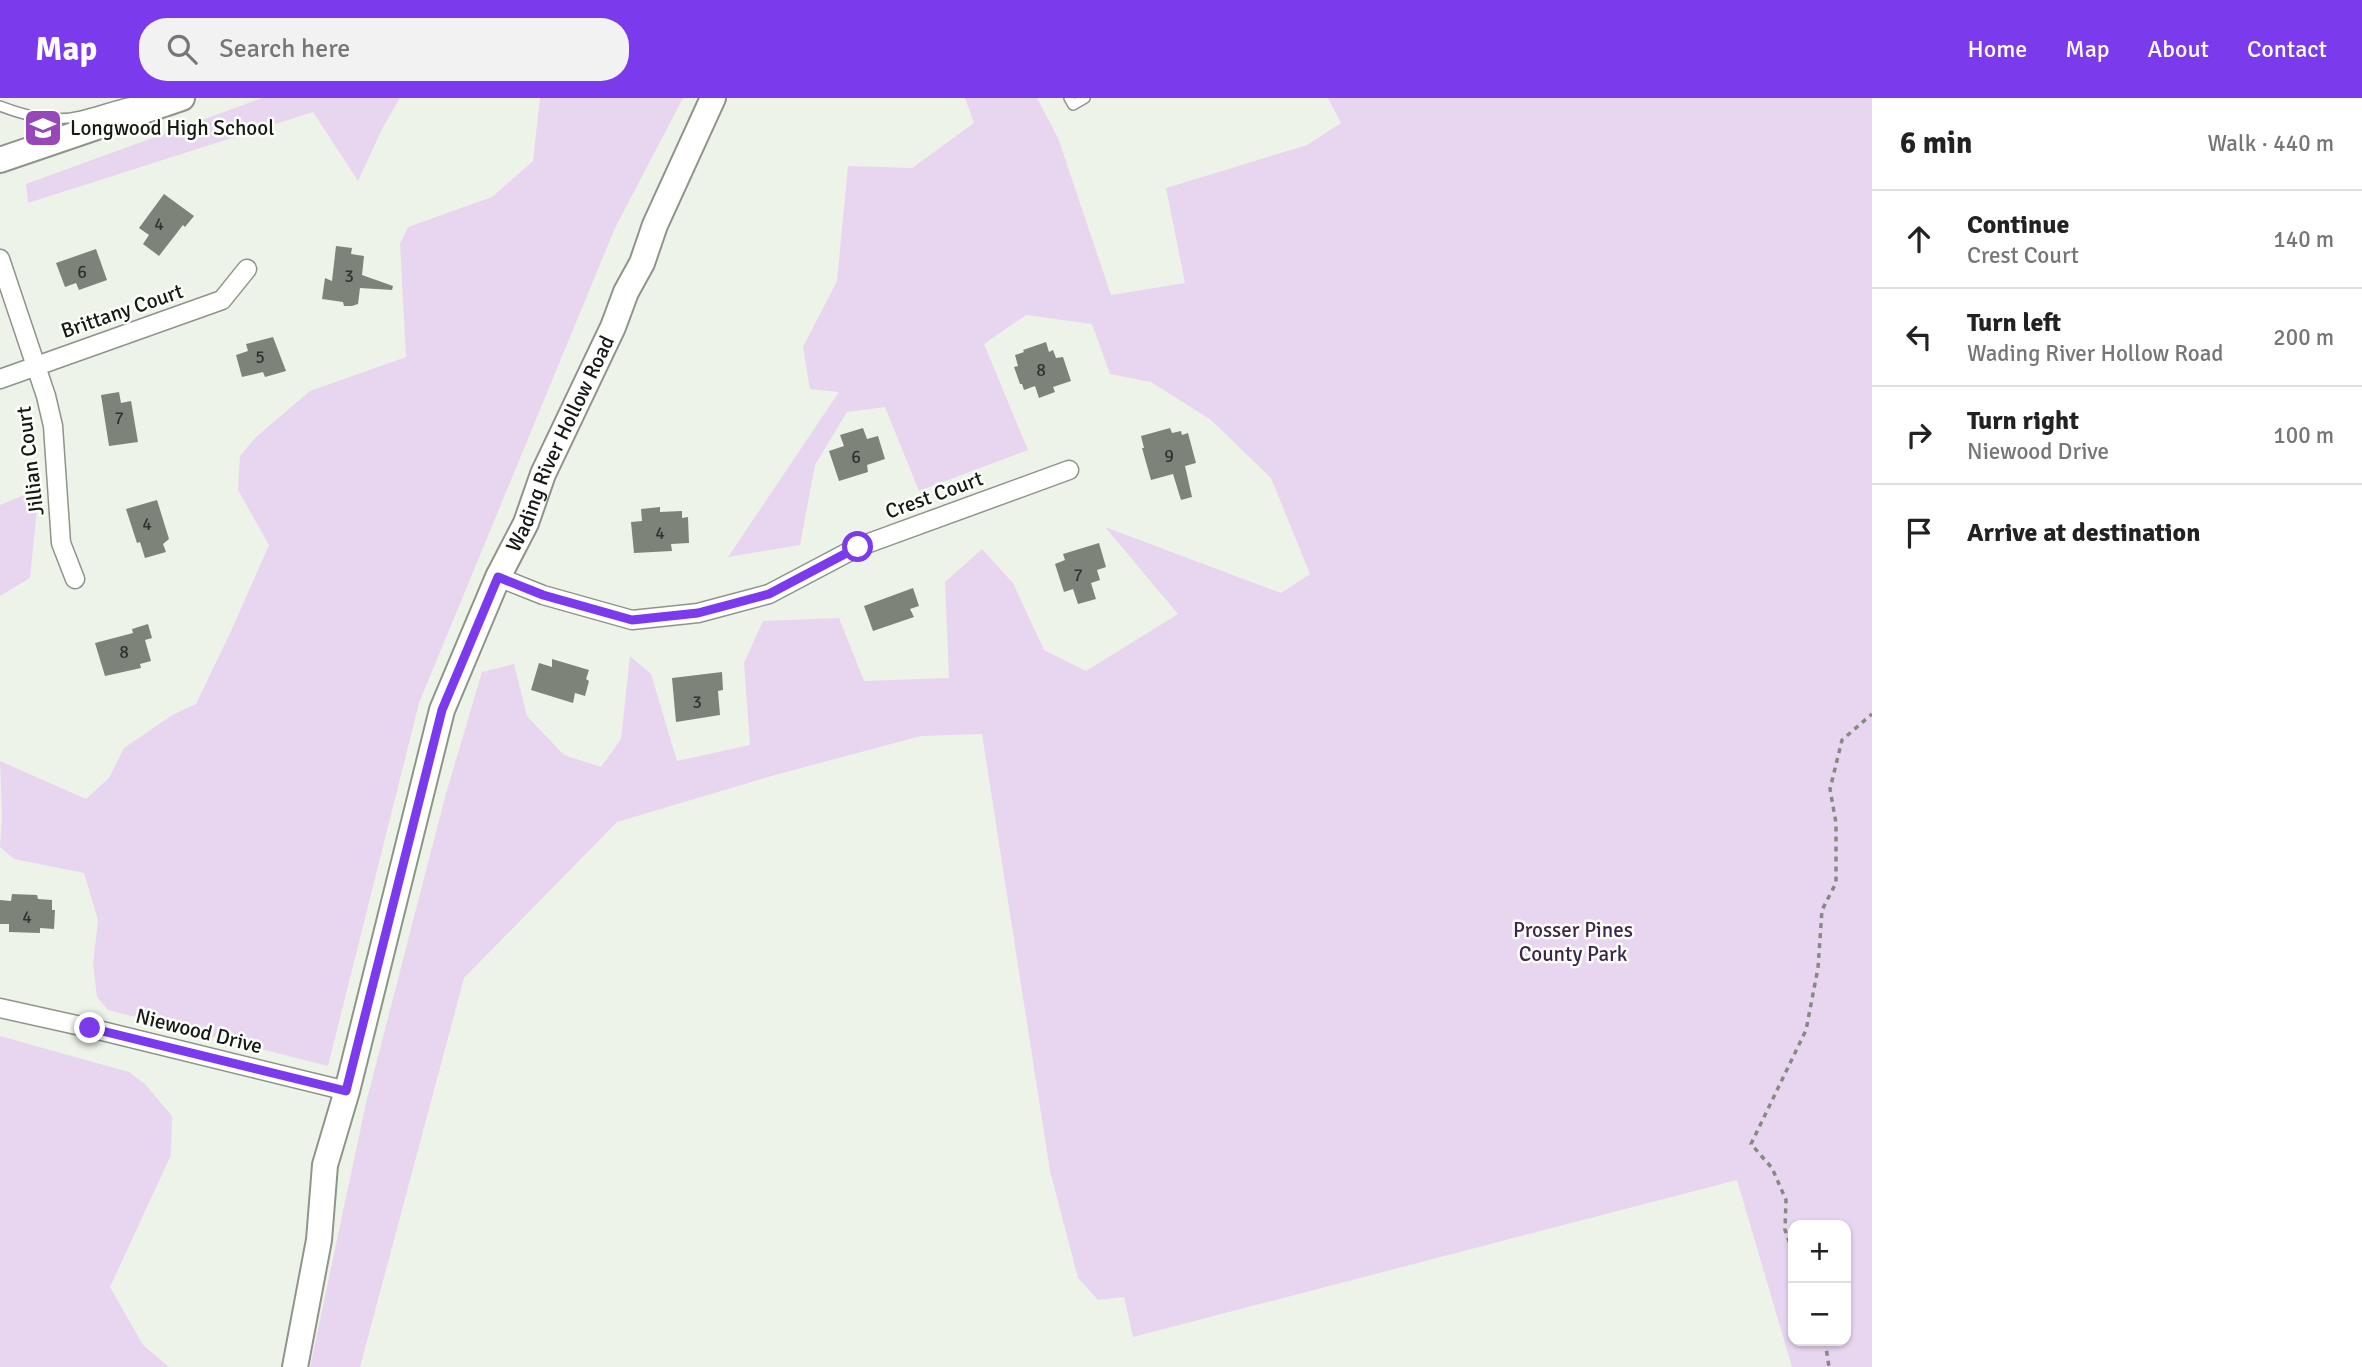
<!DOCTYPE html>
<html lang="en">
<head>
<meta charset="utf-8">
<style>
	:root { --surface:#fff; --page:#f2f2f2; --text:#222; --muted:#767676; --line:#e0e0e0; --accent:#7c3aed }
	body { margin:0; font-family:Signika,sans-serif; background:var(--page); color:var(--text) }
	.controls { position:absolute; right:21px; bottom:21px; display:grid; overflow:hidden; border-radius:14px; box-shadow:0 2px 5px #0004 }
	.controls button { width:63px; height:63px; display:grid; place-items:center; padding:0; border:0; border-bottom:2px solid var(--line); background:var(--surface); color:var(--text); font:35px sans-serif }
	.stop { position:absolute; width:21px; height:21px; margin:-16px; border:5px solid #7c3aed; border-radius:50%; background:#fff }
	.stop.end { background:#7c3aed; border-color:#fff; box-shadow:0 2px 7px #0008 }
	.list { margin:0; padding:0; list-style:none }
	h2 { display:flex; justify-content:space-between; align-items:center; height:91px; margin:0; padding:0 28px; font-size:30px }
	h2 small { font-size:23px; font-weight:400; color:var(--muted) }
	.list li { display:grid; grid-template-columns:46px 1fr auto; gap:21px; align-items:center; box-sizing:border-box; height:98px; padding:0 28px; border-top:2px solid var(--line) }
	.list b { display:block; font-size:26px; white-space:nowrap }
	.list p { margin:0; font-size:23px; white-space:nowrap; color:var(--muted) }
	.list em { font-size:23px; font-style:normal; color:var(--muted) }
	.icon { flex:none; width:38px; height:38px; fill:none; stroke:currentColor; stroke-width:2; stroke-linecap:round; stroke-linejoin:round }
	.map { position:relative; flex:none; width:1872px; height:1269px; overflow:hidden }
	header { display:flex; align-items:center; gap:42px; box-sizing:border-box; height:98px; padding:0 35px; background:var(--accent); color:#fff }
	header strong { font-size:33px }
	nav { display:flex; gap:38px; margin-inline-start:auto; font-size:24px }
	.search { width:490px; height:63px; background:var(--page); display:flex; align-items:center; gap:18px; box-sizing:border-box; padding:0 24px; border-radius:28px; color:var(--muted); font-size:26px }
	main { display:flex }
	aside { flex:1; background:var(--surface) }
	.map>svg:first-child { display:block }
	.green { fill:#e8d6f0; fill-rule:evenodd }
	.building { fill:#7e837a }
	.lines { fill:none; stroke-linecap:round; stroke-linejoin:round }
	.lane-casing { stroke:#8e948a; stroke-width:12 }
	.street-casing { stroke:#8e948a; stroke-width:21 }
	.secondary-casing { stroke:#8e948a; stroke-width:28 }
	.path { stroke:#868a83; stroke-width:3.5; stroke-dasharray:5 5; stroke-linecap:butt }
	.lane { stroke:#fff; stroke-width:9 }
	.street { stroke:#fff; stroke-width:18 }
	.secondary { stroke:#fff; stroke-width:24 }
	.route { stroke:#7c3aed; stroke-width:9 }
	.labels { text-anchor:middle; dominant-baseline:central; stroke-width:5; stroke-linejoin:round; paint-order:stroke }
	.number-label { font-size:18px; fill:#30332e }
	.poi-label { font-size:21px; fill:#161815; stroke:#fcfffa; text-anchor:start }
	.street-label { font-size:21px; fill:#161815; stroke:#fcfffa }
	.park-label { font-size:21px; fill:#3f254a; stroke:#fcfffa }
</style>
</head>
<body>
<header>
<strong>Map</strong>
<div class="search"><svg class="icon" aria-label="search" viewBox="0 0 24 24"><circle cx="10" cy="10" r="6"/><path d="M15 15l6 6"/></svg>Search here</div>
<nav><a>Home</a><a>Map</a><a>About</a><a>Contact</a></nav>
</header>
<main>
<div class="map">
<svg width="1872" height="1269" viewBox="0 0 1872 1269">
	<rect width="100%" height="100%" fill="#edf3e8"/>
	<path class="green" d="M262 0H400L383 29 358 83 313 14 28 105 26 86Z
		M540 0H683L615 130 419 605 328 968 108 912 97 899 93 866 98 822 84 775 14 761 0 749 2 717 0 663 86 701 109 680 124 650 174 616 196 606 231 533 269 447 238 392 240 358 256 339 310 293 406 259 400 146 408 129 492 99 533 63Z
		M965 0H1037L1058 40 1111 197 1185 185 1166 90 1307 47 1341 25 1328 0H1872V1269H1792L1737 1082 1133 1239 1124 1199 1098 1202 1078 1180 1050 1073 982 636 921 638 775 677 617 724 464 880 360 1269H310L366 1005 445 699 482 574 514 566 527 618 564 657 601 669 621 641 630 558 651 576 677 663 750 647 744 565 763 523 839 520 864 583 949 580 945 484 982 451 1013 485 1044 552 1086 573 1178 516 1105 429 1281 495 1310 476 1271 380 1211 322 1151 284 1110 276 1092 226 1026 217 984 246 1028 352 919 393 885 309 847 314 815 367 800 447 728 459 839 294 810 291 803 249 837 183 848 68 912 70 974 25ZM1793 1127H1846V1243H1793Z
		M39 391 30 480 0 498V407Z
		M0 938 129 974 145 986 172 1018 171 1057 110 1189 143 1247 169 1269H0Z"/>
	<path class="building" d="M164 96 194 118 185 129 183 127 159 158 143 146 149 137 139 130Z
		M336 148 352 150 351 156 364 158 362 177 393 188 392 192 360 190 358 206 352 208H344L343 204 322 201 325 180 332 183Z
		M96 151 107 182 79 192 76 185 65 189 56 165Z
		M273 239 286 273 265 279 263 274 242 279 236 257 248 253 246 246Z
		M1046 244 1049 254 1053 252 1056 260 1063 259 1071 283 1053 289 1055 294 1039 300 1035 288 1024 292 1022 286H1020L1014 269 1018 268 1015 257 1024 254 1023 252Z
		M119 294 121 305 131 303 138 344 109 348 101 297Z
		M863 330 867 341 878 338 885 361 867 367 868 374 839 383 829 353 844 348 840 337Z
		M1170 330 1172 335 1181 333 1182 337 1188 335 1196 365 1185 368 1192 399 1181 402 1173 376 1151 382 1142 350H1144L1141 338Z
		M157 402 169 441 163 446 166 454 145 460 140 444 137 445 126 411Z
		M660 409V414L682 413V420L688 419 689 445 671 446 672 453 634 455 631 424 642 423 641 411Z
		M1099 445 1106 469 1097 472 1100 482 1091 485 1096 501 1078 506 1073 491 1064 494 1055 466 1065 462 1063 456Z
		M913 490 919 508 910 511 914 519 873 533 864 508Z
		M148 526 152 540 145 542 151 563 140 566 141 570 105 578 95 545 133 535 132 531Z
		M552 561 589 572 586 581 589 583 585 598 575 595 573 605 531 592 539 565 552 569Z
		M722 574 723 592 718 593 720 617 676 624 672 580Z
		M12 796 37 797 38 801 52 802V812H55L54 831 40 830V835L9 834V826H0V802L11 803Z"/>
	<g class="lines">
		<defs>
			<path id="lane" d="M1069 0 1073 7 1085 0
				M0 8C26 18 53 25 81 18 103 13 123 4 145 2"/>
			<path id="street" d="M0 161 46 298 53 328 61 445 75 481
				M0 281 222 202 247 171
				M498 479 543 497 632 522 698 515 769 496 858 449 1069 372
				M0 910 90 930 347 993"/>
			<g id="secondary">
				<path d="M0 62 182 0"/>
				<path id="s1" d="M295 1269 319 1142 325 1067 347 993 442 612 498 479 526 425 543 376 613 229 626 194 642 165 655 127 713 0"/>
			</g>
		</defs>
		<use href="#lane" class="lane-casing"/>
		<use href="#street" class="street-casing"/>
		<use href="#secondary" class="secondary-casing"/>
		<path class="path" d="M1793 1154 1785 1132 1786 1102 1772 1070 1751 1046 1806 932 1818 870 1822 812 1836 785V725L1830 691 1842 642 1872 616
			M1825 1243 1829 1269"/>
		<use href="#lane" class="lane"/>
		<use href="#street" class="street"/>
		<use href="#secondary" class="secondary"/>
	</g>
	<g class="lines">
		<path class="route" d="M90 930 346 993 442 612 498 479 543 497 632 522 698 515 769 496 858 449"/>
	</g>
	<defs>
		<symbol id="school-square" viewBox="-11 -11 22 22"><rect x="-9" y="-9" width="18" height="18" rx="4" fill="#9747b7" stroke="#fcfffa"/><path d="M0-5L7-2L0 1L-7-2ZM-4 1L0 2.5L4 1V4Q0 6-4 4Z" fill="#fff"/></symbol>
	</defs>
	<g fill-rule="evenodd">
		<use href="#school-square" x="21" y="8" width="44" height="44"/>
	</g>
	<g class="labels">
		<g class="number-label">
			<text x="159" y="126">4</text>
			<text x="82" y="174">6</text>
			<text x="349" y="178">3</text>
			<text x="260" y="259">5</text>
			<text x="1041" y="272">8</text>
			<text x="119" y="320">7</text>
			<text x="1169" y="358">9</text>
			<text x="856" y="359">6</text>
			<text x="147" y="426">4</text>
			<text x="660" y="435">4</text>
			<text x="1078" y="477">7</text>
			<text x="124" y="554">8</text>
			<text x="697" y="604">3</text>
			<text x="27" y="819">4</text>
		</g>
		<g class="poi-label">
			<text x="70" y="30">Longwood High School</text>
		</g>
		<g class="street-label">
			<text transform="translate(122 213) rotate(-19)">Brittany Court</text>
			<text stroke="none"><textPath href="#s1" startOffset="966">Wading River Hollow Road</textPath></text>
			<text transform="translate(30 363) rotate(-97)">Jillian Court</text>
			<text transform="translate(934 397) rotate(-20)">Crest Court</text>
			<text transform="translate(199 933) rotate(14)">Niewood Drive</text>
		</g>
		<g class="park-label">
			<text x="1573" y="832">Prosser Pines<tspan x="1573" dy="24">County Park</tspan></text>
		</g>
	</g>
</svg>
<div class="controls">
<button>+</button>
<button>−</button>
</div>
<div class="stop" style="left:858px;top:449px"></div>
<div class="stop end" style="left:90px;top:930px"></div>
</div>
<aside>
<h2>6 min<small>Walk · 440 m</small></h2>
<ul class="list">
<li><svg class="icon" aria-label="ahead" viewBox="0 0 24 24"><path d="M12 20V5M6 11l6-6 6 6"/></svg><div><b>Continue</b><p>Crest Court</p></div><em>140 m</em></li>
<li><svg class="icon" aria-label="left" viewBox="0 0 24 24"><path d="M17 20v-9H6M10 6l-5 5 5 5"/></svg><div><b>Turn left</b><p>Wading River Hollow Road</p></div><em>200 m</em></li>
<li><svg class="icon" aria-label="right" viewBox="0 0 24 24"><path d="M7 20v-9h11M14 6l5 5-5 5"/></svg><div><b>Turn right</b><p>Niewood Drive</p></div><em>100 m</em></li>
<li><svg class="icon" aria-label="arrive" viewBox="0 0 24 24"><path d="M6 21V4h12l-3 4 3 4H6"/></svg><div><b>Arrive at destination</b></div></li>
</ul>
</aside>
</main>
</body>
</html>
